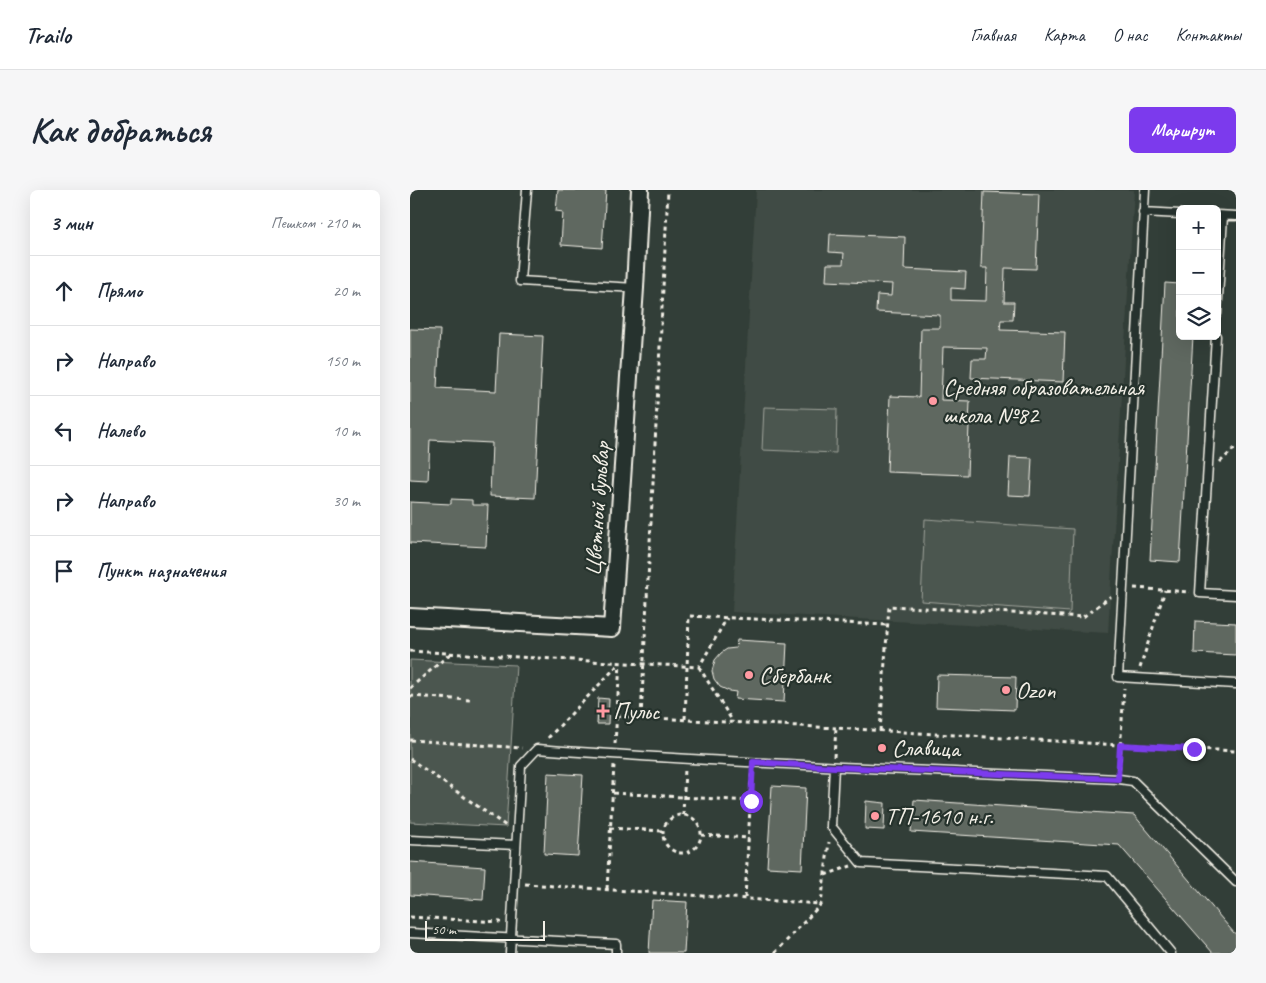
<!DOCTYPE html>
<html lang="ru">
<head>
<meta charset="utf-8">
<style>
	:root { --surface:#fff; --page:#f6f6f7; --text:#1f2937; --muted:#747a83; --line:#e0e1e3; --accent:#7c3aed }
	body { margin:0; font-family:Caveat,sans-serif; background:var(--page); color:var(--text) }
	.controls { position:absolute; right:15px; top:15px; display:grid; overflow:hidden; border-radius:8px; box-shadow:0 5px 20px #0002 }
	.controls button { width:45px; height:45px; display:grid; place-items:center; padding:0; border:0; border-bottom:1px solid var(--line); background:var(--surface); color:var(--text); font:25px sans-serif }
	.scale { position:absolute; left:15px; bottom:12px; width:120px; box-sizing:border-box; padding-left:5px; border:2px solid #f4f1e8; border-top:0; font-size:14px; line-height:18px; white-space:nowrap; color:#f4f1e8; -webkit-text-stroke:4px #26332d; paint-order:stroke }
	.stop { position:absolute; width:15px; height:15px; margin:-11px; border:4px solid #7c3aed; border-radius:50%; background:#fff }
	.stop.end { background:#7c3aed; border-color:#fff; box-shadow:0 1px 5px #0008 }
	.list { margin:0; padding:0; list-style:none }
	h2 { display:flex; justify-content:space-between; align-items:center; height:65px; margin:0; padding:0 20px; font-size:21px }
	h2 small { font-size:16px; font-weight:400; color:var(--muted) }
	.list li { display:grid; grid-template-columns:32px 1fr auto; gap:15px; align-items:center; box-sizing:border-box; height:70px; padding:0 20px; border-top:1px solid var(--line) }
	.list b { display:block; font-size:19px; white-space:nowrap }
	.list em { font-size:16px; font-style:normal; color:var(--muted) }
	.icon { flex:none; width:28px; height:28px; fill:none; stroke:currentColor; stroke-width:2; stroke-linecap:round; stroke-linejoin:round }
	.map { position:relative; flex:none; width:826px; height:763px; overflow:hidden; border-radius:8px }
	header { display:flex; align-items:center; gap:30px; box-sizing:border-box; height:70px; padding:0 25px; background:var(--surface); border-bottom:1px solid var(--line) }
	header strong { font-size:24px }
	nav { display:flex; gap:28px; margin-inline-start:auto; font-size:18px }
	.intro { display:flex; align-items:center; justify-content:space-between; box-sizing:border-box; height:120px; padding:0 30px }
	h1 { margin:0; font-size:35px }
	.button { padding:12px 22px; border-radius:8px; background:var(--accent); color:#fff; font-size:18px; font-weight:700 }
	main { display:flex; gap:30px; padding:0 30px }
	aside { flex:1; background:var(--surface); border-radius:8px; box-shadow:0 5px 20px #0002 }
	.map>svg:first-child { display:block }
	.built { fill:#404b44 }
	.green { fill:#4c564f; stroke:#a0a49c }
	.building { fill:#5f6861; stroke:#f4f1e8 }
	.lines { fill:none; stroke-linecap:round; stroke-linejoin:round }
	.lane-casing { stroke:#f4f1e8; stroke-width:11 }
	.street-casing { stroke:#f4f1e8; stroke-width:20 }
	.path { stroke:#f4f1e8; stroke-width:3; stroke-dasharray:4 4; stroke-linecap:butt }
	.lane { stroke:#26332d; stroke-width:8 }
	.street { stroke:#26332d; stroke-width:16 }
	.route { stroke:#7c3aed; stroke-width:6 }
	.poi-dot { fill:#ff9aa2; stroke:#26332d; stroke-width:2 }
	.labels { text-anchor:middle; dominant-baseline:central; stroke-width:4.5; stroke-linejoin:round; paint-order:stroke }
	.poi-label { font-size:24px; fill:#f4f1e8; stroke:#26332d; text-anchor:start }
	.street-label { font-size:24px; fill:#f4f1e8; stroke:#26332d }
</style>
</head>
<body>
<header>
<strong>Trailo</strong>
<nav><a>Главная</a><a>Карта</a><a>О нас</a><a>Контакты</a></nav>
</header>
<div class="intro"><h1>Как добраться</h1><a class="button">Маршрут</a></div>
<main>
<aside>
<h2>3 мин<small>Пешком · 210 m</small></h2>
<ul class="list">
<li><svg class="icon" aria-label="ahead" viewBox="0 0 24 24"><path d="M12 20V5M6 11l6-6 6 6"/></svg><div><b>Прямо</b></div><em>20 m</em></li>
<li><svg class="icon" aria-label="right" viewBox="0 0 24 24"><path d="M7 20v-9h11M14 6l5 5-5 5"/></svg><div><b>Направо</b></div><em>150 m</em></li>
<li><svg class="icon" aria-label="left" viewBox="0 0 24 24"><path d="M17 20v-9H6M10 6l-5 5 5 5"/></svg><div><b>Налево</b></div><em>10 m</em></li>
<li><svg class="icon" aria-label="right" viewBox="0 0 24 24"><path d="M7 20v-9h11M14 6l5 5-5 5"/></svg><div><b>Направо</b></div><em>30 m</em></li>
<li><svg class="icon" aria-label="arrive" viewBox="0 0 24 24"><path d="M6 21V4h12l-3 4 3 4H6"/></svg><div><b>Пункт назначения</b></div></li>
</ul>
</aside>
<div class="map">
<svg width="826" height="763" viewBox="0 0 826 763">
	<rect width="100%" height="100%" fill="#323e38"/>
	<filter id="ink" filterUnits="userSpaceOnUse"><feTurbulence type="fractalNoise" baseFrequency=".02" numOctaves="2"/><feDisplacementMap in="SourceGraphic" scale="10" xChannelSelector="R" yChannelSelector="G"/><feConvolveMatrix kernelMatrix="1 2 1 2 8 2 1 2 1" color-interpolation-filters="sRGB"/></filter>
	<g filter="url(#ink)">
		<path class="built" d="M346 0H724L698 443 322 422Z"/>
		<path class="green" d="M354 217 427 219 426 263 352 260Z
			M515 329 663 339 660 422 511 411Z
			M0 470 106 475 96 637 0 632Z"/>
		<path class="building" d="M148 0H196L192 58 151 55 153 22 146 21Z
			M574 2 629 4 626 79 595 78 594 112H604L603 130H591L590 140 655 142 653 192 561 188 562 169H576L577 158 533 157 531 210 560 211 557 285 477 282 480 206 509 207 511 138H530V125L466 122 467 105 481 106 482 94 416 91 417 74H433L434 63 419 62 420 44 495 47 494 79 556 82 555 99 541 98V110L576 111 577 78H571Z
			M755 93 770 94V146H783L770 372 740 370Z
			M0 139 30 140 27 198 86 201 89 144 133 146 125 308 80 306 82 253 20 250 18 291 0 290Z
			M600 267 622 268 620 306 598 305Z
			M41 309 62 310V315H78L76 357 0 353V312L41 314Z
			M785 431 826 433V465L784 463Z
			M327 450 377 453 374 512 325 509 326 502 319 501 310 497 304 489 302 481 305 470 311 463 317 459 326 458Z
			M527 485 606 487 605 520 526 517Z
			M188 508 199 509 198 534H187Z
			M138 583 173 585 168 666 134 664Z
			M362 596 396 598 392 679 357 677Z
			M504 610 724 625 824 743H826V763H803L709 655 501 642Z
			M456 611 475 613 474 640 455 639Z
			M0 672 75 677 73 710 0 705Z
			M242 710 277 712 274 763H239Z"/>
		<g class="lines">
			<defs>
				<path id="lane" d="M117 0 110 91 225 98
					M735 0 708 487 826 494
					M733 22 770 24
					M807 25 826 26
					M807 124 813 26
					M806 146 790 403 826 405
					M424 577 421 636 451 673 697 686 761 763
					M0 650 106 655
					M0 743 206 754V763
					M100 763 111 576 127 559C321 573 515 581 709 589L723 591 826 692"/>
				<path id="street" d="M0 427 202 438 225 98 230 0"/>
			</defs>
			<use href="#lane" class="lane-casing"/>
			<use href="#street" class="street-casing"/>
			<path class="path" d="M810 272 826 257
				M724 398 780 402
				M0 461 289 477 317 428
				M289 477 323 532
				M730 478 755 400
				M0 498 41 463
				M0 506 60 510
				M207 526 426 538
				M231 527 258 0
				M275 529 279 426 477 435
				M470 541 479 416 673 427 701 406
				M138 548 210 473
				M0 550 112 558
				M205 554 210 473
				M424 567 426 538 710 555 826 561
				M0 569 96 636
				M709 579 714 498
				M203 603 341 611
				M273 625 275 578
				M253 644a19 19 0 1 1 38 0a19 19 0 1 1-38 0Z
				M200 638 253 641
				M291 645 338 648
				M415 685 441 676
				M115 694 411 714
				M197 699 204 575
				M335 708 342 582
				M0 727 91 732
				M365 763 411 714 419 652"/>
			<use href="#lane" class="lane"/>
			<use href="#street" class="street"/>
		</g>
	</g>
	<g class="lines" filter="url(#ink)">
		<path class="route" d="M341 611 343 572 424 577 708 589 710 555 784 559"/>
	</g>
	<g class="poi-dot">
		<circle cx="523" cy="211" r="5"/>
		<circle cx="339" cy="485" r="5"/>
		<circle cx="596" cy="500" r="5"/>
		<path d="M190.5 513.5h5v5h5v5h-5v5h-5v-5h-5v-5h5z"/>
		<circle cx="472" cy="558" r="5"/>
		<circle cx="465" cy="626" r="5"/>
	</g>
	<g class="labels">
		<g class="poi-label">
			<text x="533" y="197">Средняя образовательная<tspan x="533" dy="28">школа №82</tspan></text>
			<text x="349" y="485">Сбербанк</text>
			<text x="606" y="500">Ozon</text>
			<text x="203" y="521">Пульс</text>
			<text x="482" y="558">Славица</text>
			<text x="475" y="626">ТП-1610 н.г.</text>
		</g>
		<g class="street-label">
			<text transform="translate(187 319) rotate(-86)">Цветной бульвар</text>
		</g>
	</g>
</svg>
<div class="controls">
<button>+</button>
<button>−</button>
<button><svg class="icon" aria-label="layers" viewBox="0 0 24 24"><path d="M12 4l9 5-9 5-9-5zM3 14l9 5 9-5"/></svg></button>
</div>
<div class="scale">50 m</div>
<div class="stop" style="left:341px;top:611px"></div>
<div class="stop end" style="left:784px;top:559px"></div>
</div>
</main>
</body>
</html>
